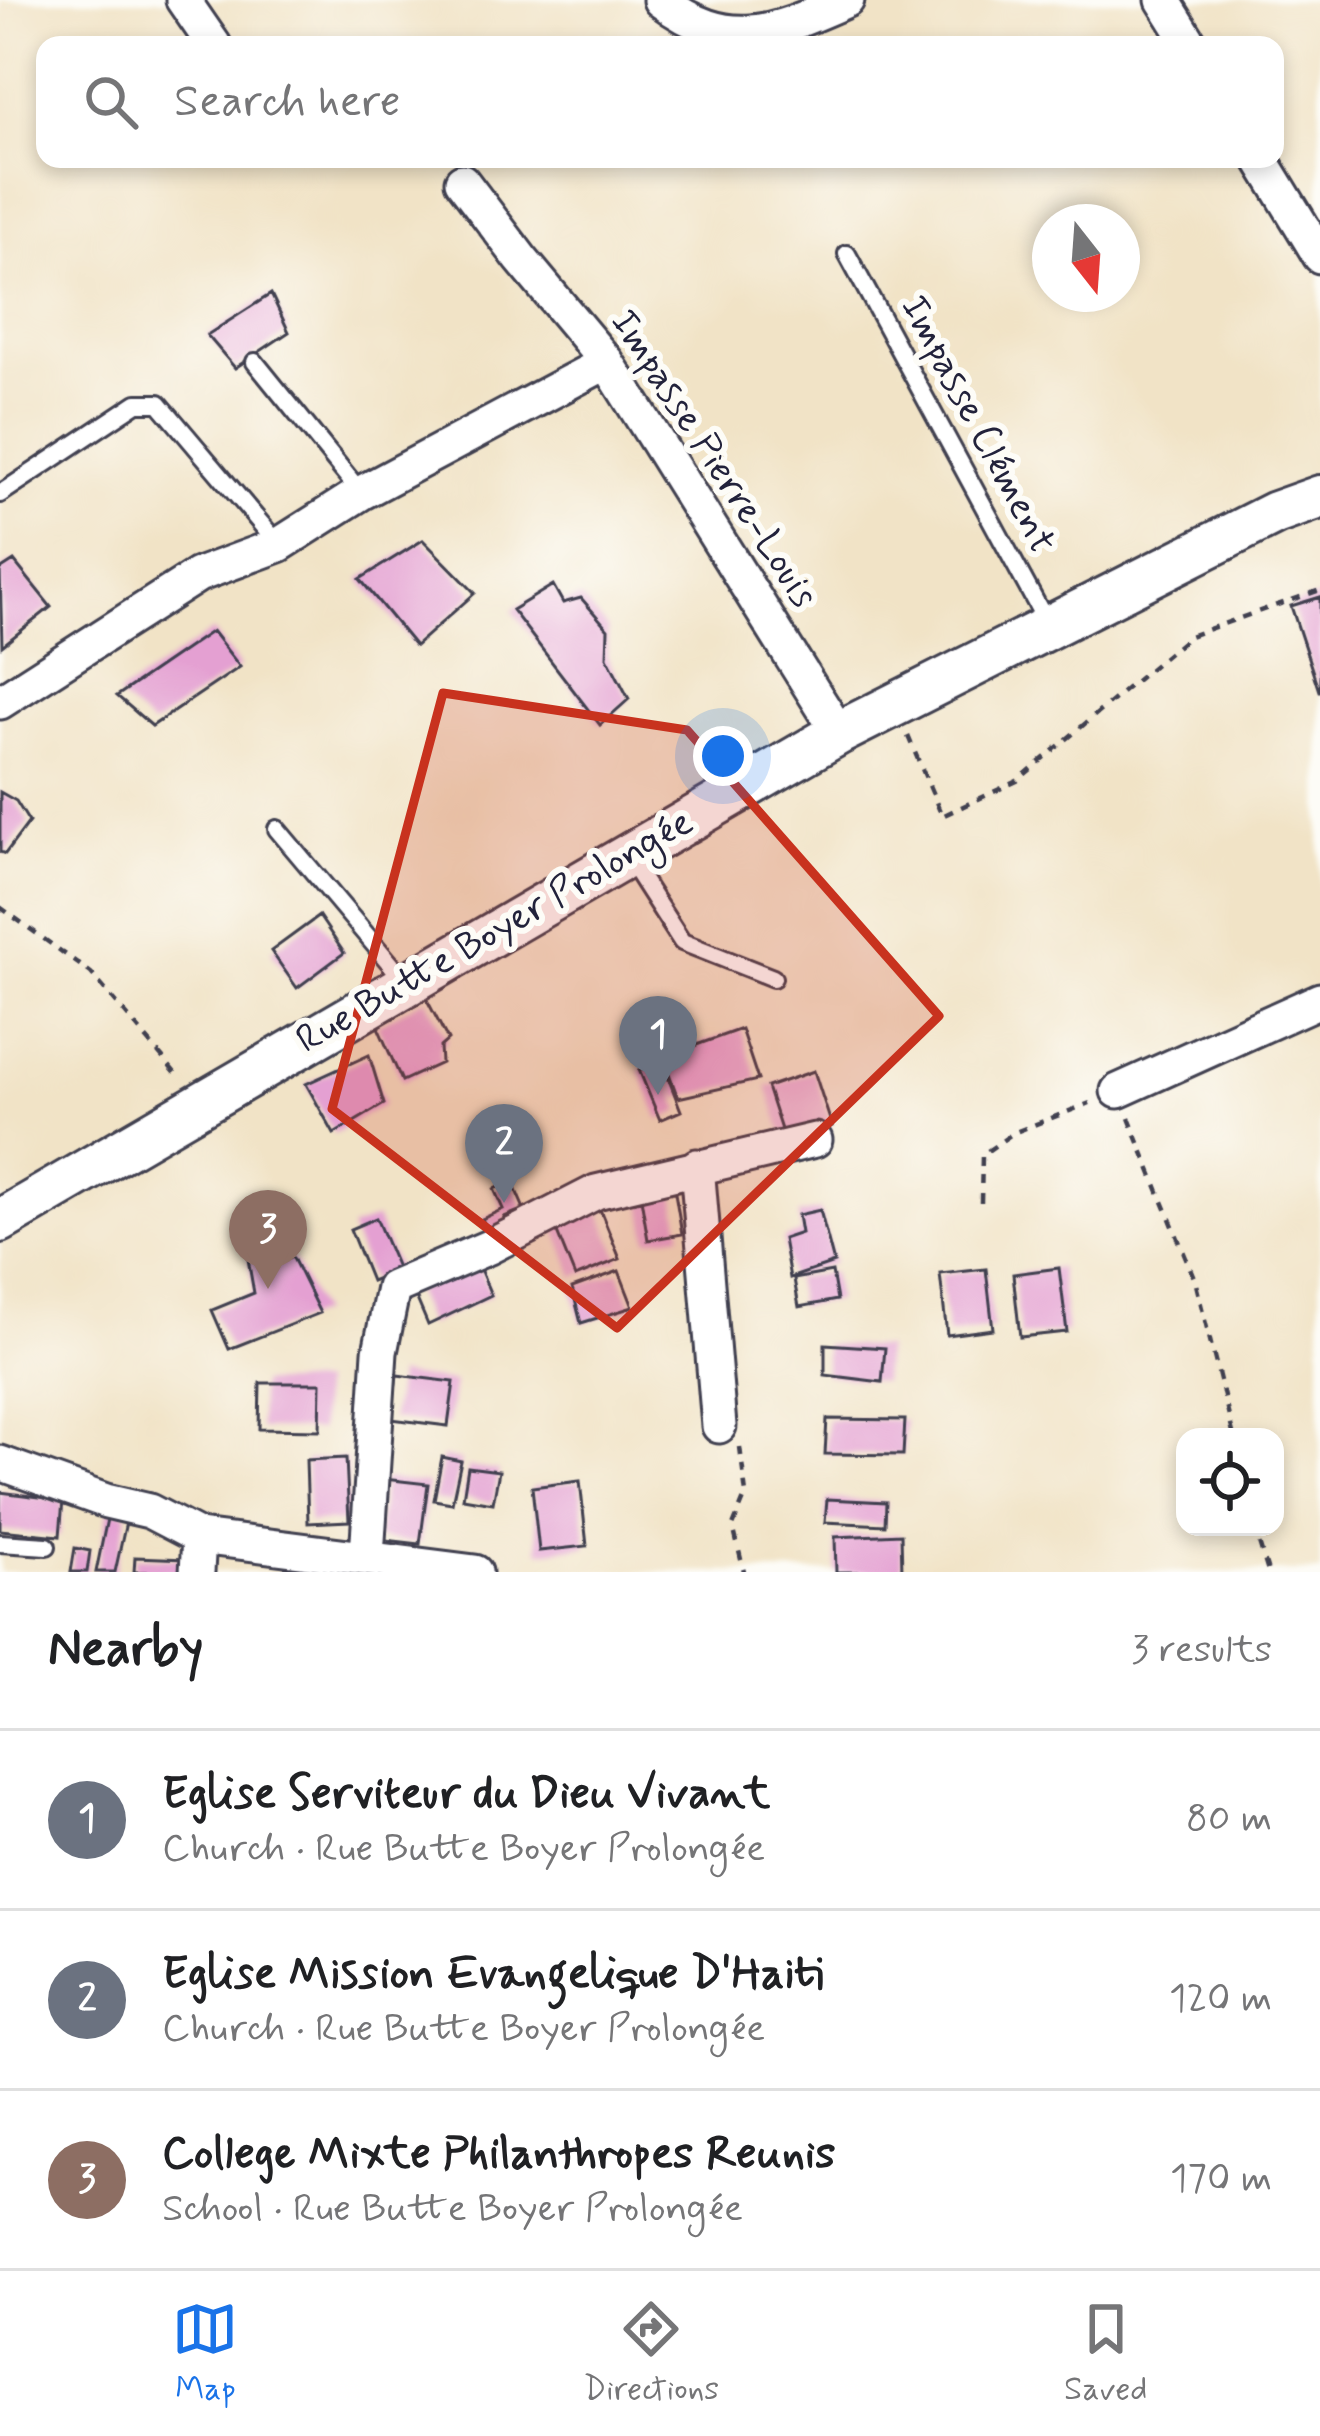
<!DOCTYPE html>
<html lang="en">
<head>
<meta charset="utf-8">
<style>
	:root { --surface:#fff; --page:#f2f2f2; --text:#202124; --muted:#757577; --line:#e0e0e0; --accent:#1a73e8 }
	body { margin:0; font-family:Mynerve,sans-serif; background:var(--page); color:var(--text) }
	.controls { position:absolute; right:36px; bottom:36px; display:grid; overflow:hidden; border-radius:24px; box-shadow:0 6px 18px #0003 }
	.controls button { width:108px; height:108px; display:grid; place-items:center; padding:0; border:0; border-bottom:3px solid var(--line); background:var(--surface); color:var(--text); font:60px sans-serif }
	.compass { position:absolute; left:1032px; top:204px; width:108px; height:108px; border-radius:50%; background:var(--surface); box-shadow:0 6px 18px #0003; rotate:163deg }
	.you { position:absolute; left:723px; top:756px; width:42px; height:42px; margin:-30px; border:9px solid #fff; border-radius:50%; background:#1a73e8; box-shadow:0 0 0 18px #1a73e833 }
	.badge { display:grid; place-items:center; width:78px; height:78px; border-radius:50%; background:var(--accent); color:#fff; font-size:39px; font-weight:700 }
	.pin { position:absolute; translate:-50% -99px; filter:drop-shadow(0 3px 6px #0008) }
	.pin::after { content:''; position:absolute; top:63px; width:42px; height:36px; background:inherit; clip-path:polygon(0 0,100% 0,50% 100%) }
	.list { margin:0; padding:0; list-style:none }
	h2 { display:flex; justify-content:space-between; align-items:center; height:156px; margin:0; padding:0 48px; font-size:51px }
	h2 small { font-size:39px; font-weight:400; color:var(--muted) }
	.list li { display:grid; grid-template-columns:78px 1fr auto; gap:36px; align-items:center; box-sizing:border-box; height:180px; padding:0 48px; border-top:3px solid var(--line) }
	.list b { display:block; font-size:45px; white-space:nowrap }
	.list p { margin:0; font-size:39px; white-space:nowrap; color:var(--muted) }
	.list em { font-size:39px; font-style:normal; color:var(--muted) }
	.icon { flex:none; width:66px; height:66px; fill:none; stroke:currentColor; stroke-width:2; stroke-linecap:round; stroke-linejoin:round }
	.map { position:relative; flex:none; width:1320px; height:1572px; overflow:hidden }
	.search { position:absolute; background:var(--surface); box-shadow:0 6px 18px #0003; left:36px; right:36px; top:36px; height:132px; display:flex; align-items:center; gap:30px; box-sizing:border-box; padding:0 42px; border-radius:24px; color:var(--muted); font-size:45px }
	.sheet { height:696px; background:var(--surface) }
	nav { display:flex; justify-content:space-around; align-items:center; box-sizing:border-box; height:168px; border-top:3px solid var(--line); background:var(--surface); font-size:33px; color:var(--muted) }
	nav a { display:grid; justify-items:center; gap:6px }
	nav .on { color:var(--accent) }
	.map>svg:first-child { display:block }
	.building { fill:#e4a0d2 }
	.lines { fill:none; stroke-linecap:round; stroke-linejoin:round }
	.service-casing { stroke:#413f50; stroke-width:22 }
	.minor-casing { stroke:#413f50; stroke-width:39 }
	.tertiary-casing { stroke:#413f50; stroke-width:48 }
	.path { stroke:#413f50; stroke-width:4.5; stroke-dasharray:9 9; stroke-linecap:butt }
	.service { stroke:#fff; stroke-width:16 }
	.minor { stroke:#fff; stroke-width:33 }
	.tertiary { stroke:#fff; stroke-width:42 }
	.marked { fill:#c8321e; fill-opacity:0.2; stroke:#c8321e; stroke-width:9; stroke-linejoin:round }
	.labels { text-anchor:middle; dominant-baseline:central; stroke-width:12; stroke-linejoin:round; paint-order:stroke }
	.street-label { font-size:39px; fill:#22223b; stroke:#fdfcf7 }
</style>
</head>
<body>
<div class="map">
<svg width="1320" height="1572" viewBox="0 0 1320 1572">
	<rect width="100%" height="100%" fill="#fdfcf7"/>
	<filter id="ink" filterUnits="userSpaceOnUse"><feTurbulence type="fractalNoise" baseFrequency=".00833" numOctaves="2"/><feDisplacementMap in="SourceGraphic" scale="24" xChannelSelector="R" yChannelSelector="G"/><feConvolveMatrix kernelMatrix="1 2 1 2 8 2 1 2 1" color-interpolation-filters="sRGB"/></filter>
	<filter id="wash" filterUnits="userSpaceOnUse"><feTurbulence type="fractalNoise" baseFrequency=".004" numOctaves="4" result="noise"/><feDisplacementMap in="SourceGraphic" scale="48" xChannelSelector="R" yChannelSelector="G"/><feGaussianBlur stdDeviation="2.7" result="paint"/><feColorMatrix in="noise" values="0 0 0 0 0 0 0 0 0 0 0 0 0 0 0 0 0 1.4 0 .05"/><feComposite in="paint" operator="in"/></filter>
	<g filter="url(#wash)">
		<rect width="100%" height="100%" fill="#f1e3c6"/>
		<g id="blocks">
			<path class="building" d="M271 294 289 332 235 368 207 335Z
				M423 540 475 593 415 646 360 579Z
				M14 561 51 607 2 646 0 570Z
				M553 585 563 603 581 598 608 629 607 657 629 699 600 725 512 610Z
				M1320 597V691H1319L1291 606Z
				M212 631 240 667 152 726 117 696Z
				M0 792 16 801 29 822 5 854 0 852Z
				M319 916 344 953 297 988 271 951Z
				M426 998 448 1040 440 1047 441 1063 402 1081 377 1025Z
				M741 1029 758 1080 678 1098 663 1057Z
				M369 1055 384 1104 334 1134 306 1084Z
				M662 1062 681 1111 660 1120 639 1070Z
				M814 1071 832 1126 785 1142 767 1087Z
				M512 1181 524 1209 504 1217 510 1229 491 1238 482 1219 503 1209 494 1189Z
				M673 1181 682 1234 648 1240 639 1186Z
				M599 1207 620 1259 575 1277 554 1225Z
				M820 1210 834 1263 790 1278 783 1239 801 1233 798 1215Z
				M376 1218 398 1270 371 1281 350 1229Z
				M266 1250 293 1258 320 1313 229 1349 212 1310 254 1293 248 1259Z
				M477 1262 491 1295 428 1325 414 1292Z
				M1059 1268 1067 1332 1020 1337 1013 1274Z
				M986 1269 993 1329 947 1335 940 1274Z
				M619 1271 633 1307 581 1323 572 1288Z
				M832 1272 837 1300 799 1307 794 1279Z
				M825 1344 885 1348 882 1382 825 1375Z
				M397 1375 454 1382 448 1426 391 1419Z
				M260 1383H321L320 1430 259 1429Z
				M827 1419 905 1420 903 1455 825 1454Z
				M442 1457 461 1461 452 1503 434 1500Z
				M346 1458 349 1521 308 1523 306 1460Z
				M468 1467 499 1471 493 1503 463 1498Z
				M384 1479 428 1484 420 1544 377 1539Z
				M580 1481 587 1546 539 1551 532 1487Z
				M0 1492 63 1500 60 1536 0 1530Z
				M827 1499 886 1502 885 1525 825 1522Z
				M109 1509 128 1513 115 1572H96Z
				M901 1534 902 1572H836L835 1537Z
				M75 1548 90 1551 87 1572H71Z
				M135 1557 186 1559 185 1572H134Z"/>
		</g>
	</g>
	<g filter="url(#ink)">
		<use href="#blocks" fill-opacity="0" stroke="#413f50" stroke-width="3"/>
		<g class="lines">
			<defs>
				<path id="service" d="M847 254 1048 625
					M255 362 361 493
					M0 494 137 403H159L279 545
					M277 829 405 981
					M628 858 682 942 773 978
					M0 1543 47 1546"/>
				<path id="minor" d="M183 0 214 45
					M660 0C730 53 774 32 847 0
					M1163 0 1191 45
					M1261 159 1320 256
					M462 181 521 259 607 362 839 733
					M0 702 198 575 279 545 361 493 607 362
					M1118 1091 1320 1000
					M697 1166 719 1426
					M0 1463 106 1501 149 1511 199 1537 475 1572
					M367 1556 380 1352 393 1288 489 1247 596 1192 815 1140
					M197 1572 199 1537"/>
				<path id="tertiary" d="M0 1221 839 733 1275 513 1320 497"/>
			</defs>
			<use href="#service" class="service-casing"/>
			<use href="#minor" class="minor-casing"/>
			<use href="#tertiary" class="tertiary-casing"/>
			<path class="path" d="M908 736 942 816 1017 781 1189 636 1320 590
				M0 907 91 973 177 1075
				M1129 1118 1195 1280 1234 1437
				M981 1202 982 1155 1013 1133 1090 1103
				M740 1447 746 1494 733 1526 744 1572
				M1254 1527 1268 1572"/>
			<use href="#service" class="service"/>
			<use href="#minor" class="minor"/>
			<use href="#tertiary" class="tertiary"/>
		</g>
	</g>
	<path class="marked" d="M443 693 687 730 939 1016 617 1328 332 1109Z"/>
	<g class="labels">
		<g class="street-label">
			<text transform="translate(977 425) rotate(62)">Impasse Clément</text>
			<text transform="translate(713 459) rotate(57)">Impasse Pierre-Louis</text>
			<text transform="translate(495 932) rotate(-30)">Rue Butte Boyer Prolongée</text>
		</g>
	</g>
</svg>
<div class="controls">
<button><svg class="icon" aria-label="locate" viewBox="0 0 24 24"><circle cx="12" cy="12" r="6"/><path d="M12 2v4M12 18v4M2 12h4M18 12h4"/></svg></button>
</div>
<svg class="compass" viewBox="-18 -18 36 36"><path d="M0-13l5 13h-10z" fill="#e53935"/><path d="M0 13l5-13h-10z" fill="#757577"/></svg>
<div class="you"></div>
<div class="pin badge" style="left:658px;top:1095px;background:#6b7280">1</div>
<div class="pin badge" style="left:504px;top:1203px;background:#6b7280">2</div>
<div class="pin badge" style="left:268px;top:1289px;background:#8d6e63">3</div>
<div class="search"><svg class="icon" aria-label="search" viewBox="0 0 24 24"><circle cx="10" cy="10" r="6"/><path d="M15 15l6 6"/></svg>Search here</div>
</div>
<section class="sheet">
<h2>Nearby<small>3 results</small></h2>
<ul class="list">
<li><span class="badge" style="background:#6b7280">1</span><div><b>Eglise Serviteur du Dieu Vivant</b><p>Church · Rue Butte Boyer Prolongée</p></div><em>80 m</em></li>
<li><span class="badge" style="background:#6b7280">2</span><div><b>Eglise Mission Evangelique D'Haiti</b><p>Church · Rue Butte Boyer Prolongée</p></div><em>120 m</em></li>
<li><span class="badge" style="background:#8d6e63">3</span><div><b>College Mixte Philanthropes Reunis</b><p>School · Rue Butte Boyer Prolongée</p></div><em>170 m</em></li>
</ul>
</section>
<nav>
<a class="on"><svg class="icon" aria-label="map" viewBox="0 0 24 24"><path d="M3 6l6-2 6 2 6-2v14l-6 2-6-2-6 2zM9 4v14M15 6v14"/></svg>Map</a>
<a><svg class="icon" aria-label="directions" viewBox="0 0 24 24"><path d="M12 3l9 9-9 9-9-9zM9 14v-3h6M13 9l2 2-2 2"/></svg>Directions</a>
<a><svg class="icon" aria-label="saved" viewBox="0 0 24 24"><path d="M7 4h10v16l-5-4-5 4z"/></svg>Saved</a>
</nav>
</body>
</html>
